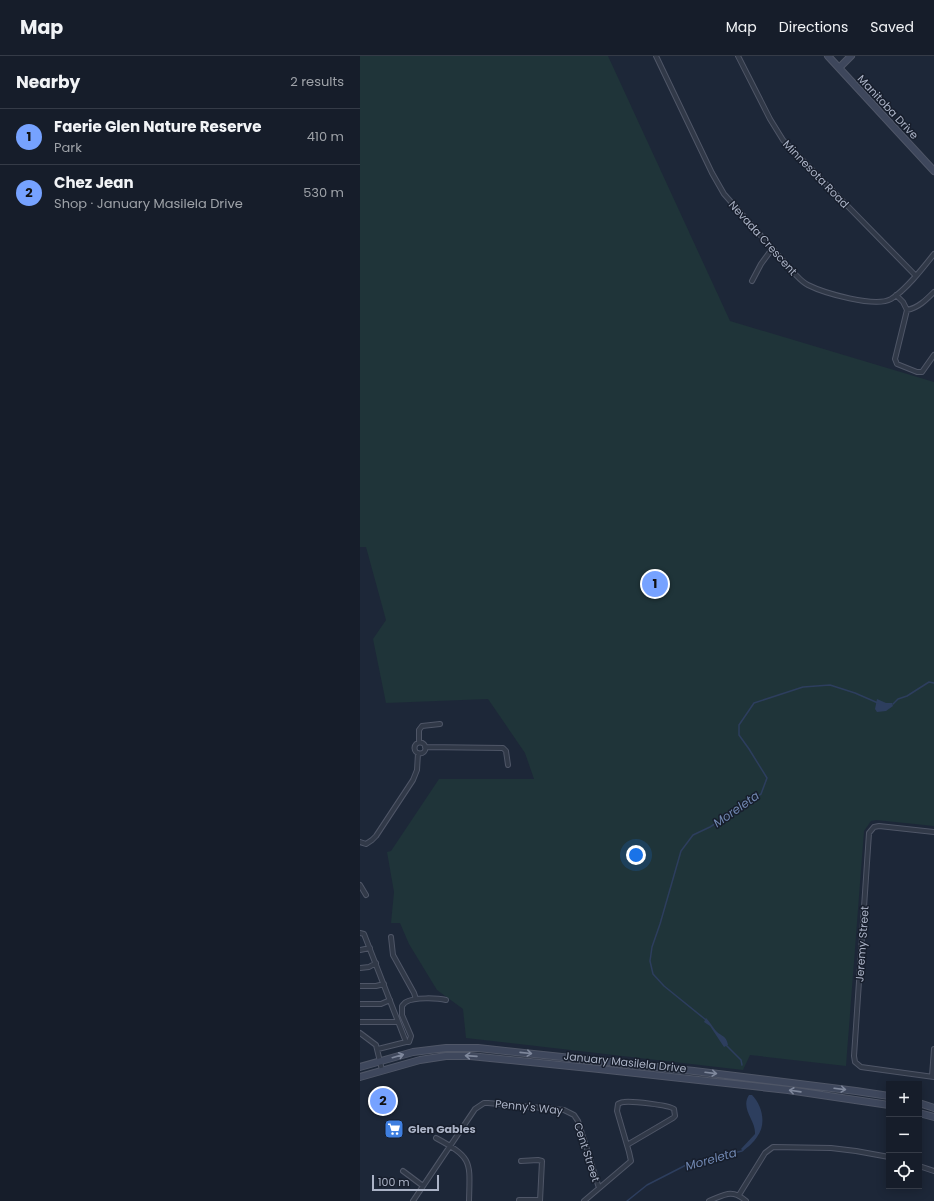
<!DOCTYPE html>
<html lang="en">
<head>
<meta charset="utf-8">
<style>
	:root { --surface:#161d2a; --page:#1f2632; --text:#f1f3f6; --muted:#9ea2a8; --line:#353b47; --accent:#76a2ff }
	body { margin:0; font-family:Poppins,sans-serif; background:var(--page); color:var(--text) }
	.controls { position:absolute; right:12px; bottom:12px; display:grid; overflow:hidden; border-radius:0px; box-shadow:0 2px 10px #0003 }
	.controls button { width:36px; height:36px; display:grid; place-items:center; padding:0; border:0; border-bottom:1px solid var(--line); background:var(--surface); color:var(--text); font:20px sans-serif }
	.scale { position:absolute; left:12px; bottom:10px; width:67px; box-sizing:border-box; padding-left:4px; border:2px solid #abb3c6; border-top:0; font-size:11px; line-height:14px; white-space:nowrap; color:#abb3c6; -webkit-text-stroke:3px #171e2c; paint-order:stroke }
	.you { position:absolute; left:276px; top:799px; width:14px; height:14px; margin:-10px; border:3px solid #fff; border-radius:50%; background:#1a73e8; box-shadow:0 0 0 6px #1a73e833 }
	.badge { display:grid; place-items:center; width:26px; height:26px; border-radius:50%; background:var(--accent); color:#111; font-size:13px; font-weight:700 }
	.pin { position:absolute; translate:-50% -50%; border:2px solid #fff; box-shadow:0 1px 4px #0006 }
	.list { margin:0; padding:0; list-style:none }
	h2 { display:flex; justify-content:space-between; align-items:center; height:52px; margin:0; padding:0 16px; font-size:17px }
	h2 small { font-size:13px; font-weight:400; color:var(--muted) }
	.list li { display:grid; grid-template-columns:26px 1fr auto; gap:12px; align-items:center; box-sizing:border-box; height:56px; padding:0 16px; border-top:1px solid var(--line) }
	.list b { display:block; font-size:15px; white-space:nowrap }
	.list p { margin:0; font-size:13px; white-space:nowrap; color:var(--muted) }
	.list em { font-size:13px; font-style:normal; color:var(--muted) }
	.icon { flex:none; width:22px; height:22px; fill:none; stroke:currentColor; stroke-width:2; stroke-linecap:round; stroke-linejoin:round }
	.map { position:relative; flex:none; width:574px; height:1145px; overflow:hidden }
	header { display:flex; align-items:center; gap:24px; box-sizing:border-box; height:56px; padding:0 20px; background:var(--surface); border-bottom:1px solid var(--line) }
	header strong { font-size:19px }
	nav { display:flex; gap:22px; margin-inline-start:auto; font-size:14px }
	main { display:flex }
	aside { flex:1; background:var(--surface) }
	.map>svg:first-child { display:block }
	.green { fill:#1f3439 }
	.water { fill:#2d3e5e }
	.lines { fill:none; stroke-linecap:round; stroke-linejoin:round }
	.stream { stroke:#2d3e5e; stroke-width:1.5 }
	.street-casing { stroke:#4f5667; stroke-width:6 }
	.secondary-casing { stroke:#4f5667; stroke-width:8 }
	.street { stroke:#313948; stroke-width:4 }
	.secondary { stroke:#3e475c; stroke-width:6 }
	.oneway { stroke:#7f889c }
	.labels { text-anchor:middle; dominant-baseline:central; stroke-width:3; stroke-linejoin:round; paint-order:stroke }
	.street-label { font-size:11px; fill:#abb3c6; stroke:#171e2c }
	.poi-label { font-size:11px; font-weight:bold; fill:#abb3c6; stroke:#171e2c; text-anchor:start }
	.water-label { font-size:12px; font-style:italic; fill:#7087b1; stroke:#171e2c }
</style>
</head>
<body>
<header>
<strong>Map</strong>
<nav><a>Map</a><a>Directions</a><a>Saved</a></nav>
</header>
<main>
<aside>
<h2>Nearby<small>2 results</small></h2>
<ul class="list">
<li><span class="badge">1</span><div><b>Faerie Glen Nature Reserve</b><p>Park</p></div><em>410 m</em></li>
<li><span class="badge">2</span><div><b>Chez Jean</b><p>Shop · January Masilela Drive</p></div><em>530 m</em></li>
</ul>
</aside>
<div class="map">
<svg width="574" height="1145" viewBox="0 0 574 1145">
	<rect width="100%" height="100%" fill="#1d2738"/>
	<path class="green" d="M0 0H248L370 265 574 326V770L516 764 511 765 504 775 486 1010 390 999 383 1014 106 982 103 953 77 934 49 888 40 867H31L34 836 27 796 31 795 79 723H174L165 697 128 643 26 647 13 583 26 564 6 491H0Z"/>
	<path class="water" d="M517 643 526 647H532L533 650 526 655 517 656 515 653Z
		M346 962C350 966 352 970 356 975 362 981 366 979 368 989L364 991 350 970 344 966Z
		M389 1039H392C402 1049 407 1068 397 1081 394 1086 388 1091 383 1095L381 1093 395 1078C396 1064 380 1053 389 1039Z"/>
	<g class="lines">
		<path class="stream" d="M533 648 538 643 547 640 569 626 574 627
			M346 964 304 930 293 918 290 905 292 891 300 868 321 795 333 779 350 771 401 738 407 722 389 693 379 679V669L394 647 443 631 470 629 495 637 518 647
			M366 989 381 1004 382 1009
			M267 1145 287 1129 330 1107 382 1095 383 1094"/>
		<defs>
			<path id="street" d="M296 0 352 117 364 138 434 217C438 221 442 226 448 229 464 237 515 252 531 243 546 234 563 212 574 198
				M378 0 410 63 423 84 556 220
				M392 225 401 208 412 193
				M536 239 543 246 547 254 536 299 535 303 537 308 557 316H562L574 299
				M547 254C558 252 566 244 574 236
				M59 686V674L62 670 80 668
				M54.5 692a5.5 5.5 0 1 1 11 0a5.5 5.5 0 1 1-11 0Z
				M65 691 143 692 146 695 148 709
				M574 776 519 770 514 771 509 777 494 1000 495 1006 501 1011 574 1021
				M0 786 6 788 12 784 16 780 53 724 57 714 58 697
				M0 829 6 839
				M0 877 4 878 46 986 18 993
				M31 881 33 899 54 937 56 943
				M0 894 10 892
				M0 912 9 911 16 907
				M0 930H16L24 928
				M0 948H21L30 944
				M0 966H38
				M0 977 16 989 22 1014
				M46 986H49L51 980 42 959V950C43 949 45 946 46 946 54 941 78 942 86 944
				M572 1020 574 993
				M76 1082C113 1102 110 1105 109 1145
				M161 1105 178 1104 182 1105 180 1145
				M559 1110 574 1115
				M43 1115 63 1130
				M379 1139 405 1097 413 1091 471 1092 496 1095 529 1101
				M159 1144H180
				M53 1145 115 1053 124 1047H128L204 1054 214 1059 218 1065 239 1132
				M224 1145 271 1105 269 1096 257 1055 258 1048C260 1047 261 1046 264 1046 272 1045 309 1049 314 1053L315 1060 313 1062 267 1089
				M349 1145C364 1139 372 1132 386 1145"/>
			<path id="secondary" d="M468 0 574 115
				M479 12 491 0
				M0 1011 53 996 86 992H118L334 1015 496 1035 529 1040
				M0 1021 60 1004 86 1000H110L239 1013 428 1034 529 1049
				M559 1047 574 1052
				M559 1057 574 1061"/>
		</defs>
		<use href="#street" class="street-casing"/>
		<use href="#secondary" class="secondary-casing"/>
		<use href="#street" class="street"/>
		<use href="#secondary" class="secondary"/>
	</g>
	<defs><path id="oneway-shaft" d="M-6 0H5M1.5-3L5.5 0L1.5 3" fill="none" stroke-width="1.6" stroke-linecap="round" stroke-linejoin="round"/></defs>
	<g class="oneway">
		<use href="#oneway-shaft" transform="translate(166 997) rotate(6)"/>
		<use href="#oneway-shaft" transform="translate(38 1000) rotate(-16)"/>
		<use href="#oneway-shaft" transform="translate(111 1000) rotate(-176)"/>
		<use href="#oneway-shaft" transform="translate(351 1017) rotate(7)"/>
		<use href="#oneway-shaft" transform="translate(480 1033) rotate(7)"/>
		<use href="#oneway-shaft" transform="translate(435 1035) rotate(-172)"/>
	</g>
	<defs>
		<symbol id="supermarket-square" viewBox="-11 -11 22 22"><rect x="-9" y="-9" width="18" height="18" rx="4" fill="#3f7fe0" stroke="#171e2c"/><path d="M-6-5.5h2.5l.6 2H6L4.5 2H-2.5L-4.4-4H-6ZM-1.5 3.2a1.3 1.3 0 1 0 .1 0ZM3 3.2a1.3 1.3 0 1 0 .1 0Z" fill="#fff"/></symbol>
	</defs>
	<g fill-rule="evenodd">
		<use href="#supermarket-square" x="23" y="1062" width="22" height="22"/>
	</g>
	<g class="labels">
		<g class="street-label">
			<text transform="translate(528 51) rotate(47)">Manitoba Drive</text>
			<text transform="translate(456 118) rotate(46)">Minnesota Road</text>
			<text transform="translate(403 182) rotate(48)">Nevada Crescent</text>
			<text transform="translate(502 888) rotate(-86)">Jeremy Street</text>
			<text transform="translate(265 1006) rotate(6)">January Masilela Drive</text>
			<text transform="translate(169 1051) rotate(6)">Penny's Way</text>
			<text transform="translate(227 1096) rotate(72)">Cent Street</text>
		</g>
		<g class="poi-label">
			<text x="48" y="1073">Glen Gables</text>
		</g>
		<g class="water-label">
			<text transform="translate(376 753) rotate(-35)">Moreleta</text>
			<text transform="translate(351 1103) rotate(-16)">Moreleta</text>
		</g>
	</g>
</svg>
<div class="controls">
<button>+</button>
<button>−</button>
<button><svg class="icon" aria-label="locate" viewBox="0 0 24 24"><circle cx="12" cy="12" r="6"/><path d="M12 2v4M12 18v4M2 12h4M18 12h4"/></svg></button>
</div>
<div class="scale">100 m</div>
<div class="you"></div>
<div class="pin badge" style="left:295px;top:528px">1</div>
<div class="pin badge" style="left:23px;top:1045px">2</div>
</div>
</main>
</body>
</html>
